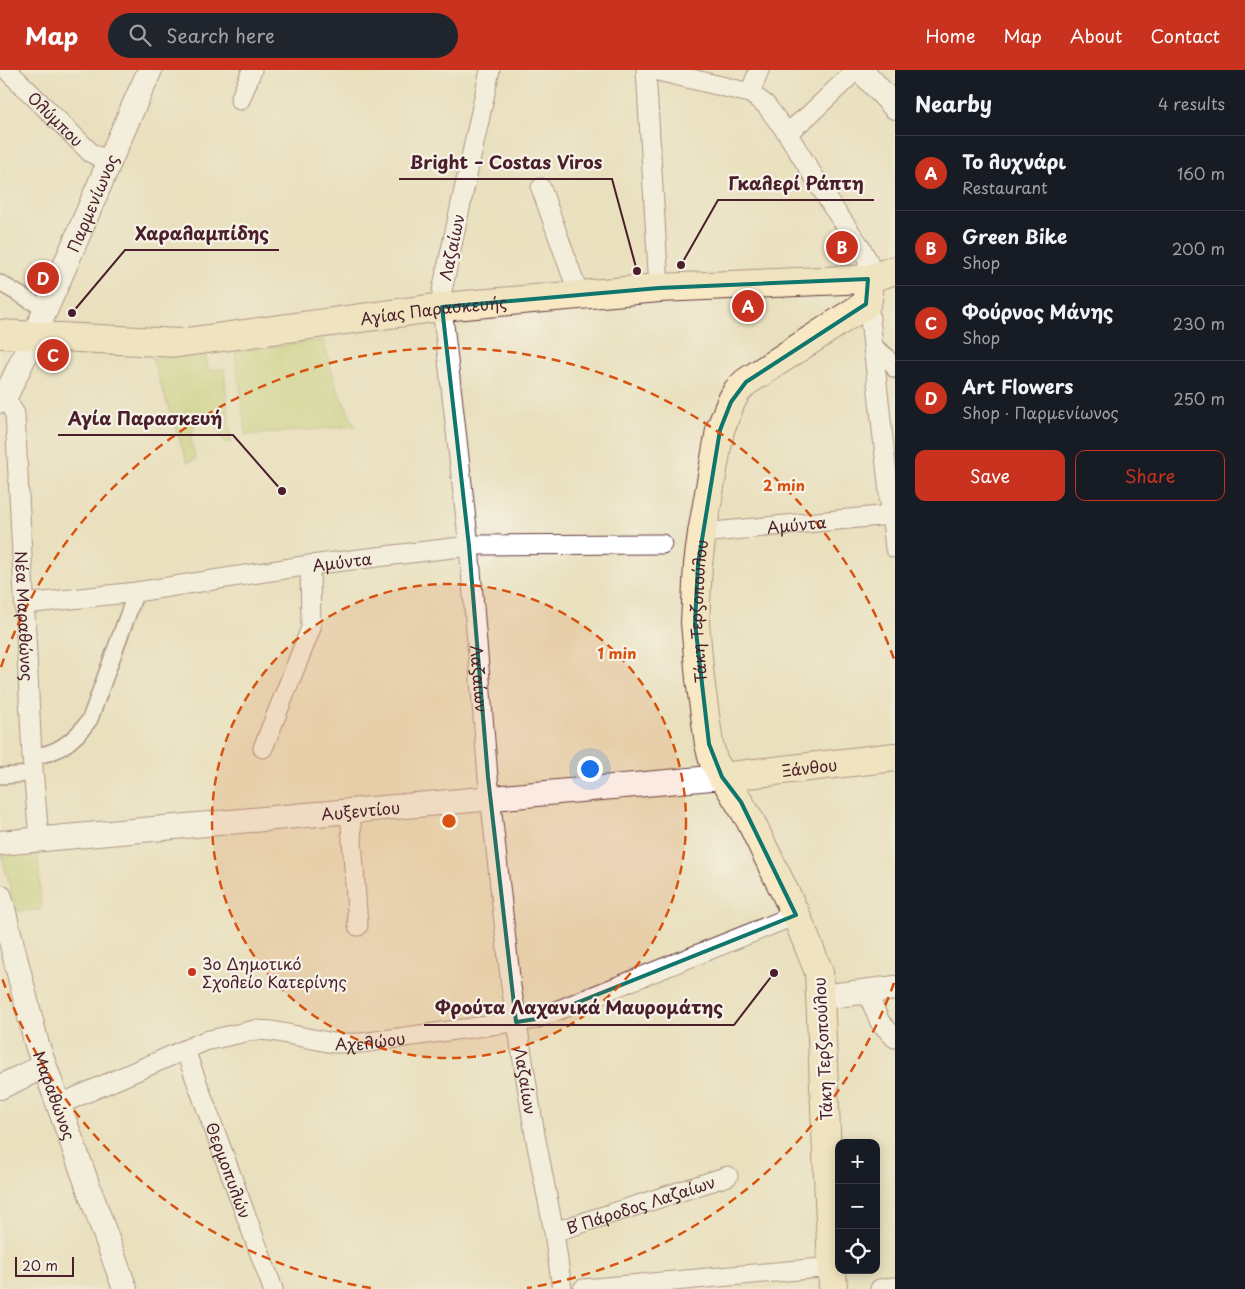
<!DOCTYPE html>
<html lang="en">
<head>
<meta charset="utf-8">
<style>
	:root { --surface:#171b24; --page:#20242c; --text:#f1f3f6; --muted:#9ea1a6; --line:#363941; --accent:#c8321e }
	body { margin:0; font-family:"Playpen Sans",sans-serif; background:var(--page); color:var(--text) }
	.controls { position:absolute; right:15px; bottom:15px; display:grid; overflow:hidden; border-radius:10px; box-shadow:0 2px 12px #0003 }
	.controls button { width:45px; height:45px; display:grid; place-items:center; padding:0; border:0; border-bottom:1px solid var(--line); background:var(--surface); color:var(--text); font:25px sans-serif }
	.scale { position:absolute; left:15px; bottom:12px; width:59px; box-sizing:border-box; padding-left:5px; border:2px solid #4a1f2b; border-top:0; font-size:14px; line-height:18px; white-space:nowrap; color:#4a1f2b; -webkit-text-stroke:4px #f7f3e8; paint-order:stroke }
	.you { position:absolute; left:589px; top:698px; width:18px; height:18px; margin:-12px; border:4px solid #fff; border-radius:50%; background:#1a73e8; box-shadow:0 0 0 8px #1a73e833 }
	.badge { display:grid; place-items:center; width:32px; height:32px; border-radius:50%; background:var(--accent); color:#fff; font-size:16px; font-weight:700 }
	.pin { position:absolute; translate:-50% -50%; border:2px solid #fff; box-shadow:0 1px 5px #0006 }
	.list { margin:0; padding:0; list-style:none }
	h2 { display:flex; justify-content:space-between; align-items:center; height:65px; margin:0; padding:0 20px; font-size:21px }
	h2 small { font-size:16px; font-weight:400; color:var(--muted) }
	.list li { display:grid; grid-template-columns:32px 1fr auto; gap:15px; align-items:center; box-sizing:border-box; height:75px; padding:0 20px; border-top:1px solid var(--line) }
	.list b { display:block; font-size:19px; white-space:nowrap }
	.list p { margin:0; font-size:16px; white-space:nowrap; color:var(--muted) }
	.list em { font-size:16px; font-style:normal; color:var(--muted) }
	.actions { display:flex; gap:10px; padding:15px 20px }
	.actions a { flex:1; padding:11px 0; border:1px solid var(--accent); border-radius:10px; text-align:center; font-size:18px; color:var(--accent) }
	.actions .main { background:var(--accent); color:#fff }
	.icon { flex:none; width:28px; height:28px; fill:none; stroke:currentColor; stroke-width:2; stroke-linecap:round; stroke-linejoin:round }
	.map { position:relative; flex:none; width:895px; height:1219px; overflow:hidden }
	header { display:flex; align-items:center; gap:30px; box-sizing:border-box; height:70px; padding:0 25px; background:var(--accent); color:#fff }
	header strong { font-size:24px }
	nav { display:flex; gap:28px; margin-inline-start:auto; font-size:18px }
	.search { width:350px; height:45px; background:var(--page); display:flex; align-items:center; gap:12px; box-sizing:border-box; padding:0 18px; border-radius:28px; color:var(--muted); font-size:19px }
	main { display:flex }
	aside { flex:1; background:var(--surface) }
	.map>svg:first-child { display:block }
	.green { fill:#bccc6e; stroke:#83764c }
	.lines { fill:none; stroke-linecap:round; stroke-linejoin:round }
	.pedestrian-casing { stroke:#623c41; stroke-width:18 }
	.minor-casing { stroke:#623c41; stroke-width:21 }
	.tertiary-casing { stroke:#623c41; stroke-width:26 }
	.secondary-casing { stroke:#623c41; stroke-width:30 }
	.pedestrian { stroke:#fff; stroke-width:15 }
	.minor { stroke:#fff; stroke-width:19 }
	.tertiary { stroke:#fff; stroke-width:24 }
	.secondary { stroke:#f8e8c3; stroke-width:28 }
	.marked { fill:none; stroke:#0f766e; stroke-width:4; stroke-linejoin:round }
	.ring { fill:none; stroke:#d8530f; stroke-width:2.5; stroke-dasharray:9 6 }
	.poi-dot { fill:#c8321e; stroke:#f7f3e8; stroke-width:2 }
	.labels { text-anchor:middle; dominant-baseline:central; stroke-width:4.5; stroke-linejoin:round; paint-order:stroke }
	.street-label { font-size:16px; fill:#4a1f2b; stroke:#f7f3e8 }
	.poi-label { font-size:16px; fill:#4a1f2b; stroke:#f7f3e8; text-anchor:start }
	.centre { fill:#d8530f; stroke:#f7f3e8; stroke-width:2.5 }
	.ring-label { font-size:15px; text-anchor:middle; font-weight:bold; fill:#d8530f; stroke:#f7f3e8; stroke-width:4.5; stroke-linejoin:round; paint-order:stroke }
	.leader { fill:none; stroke:#4a1f2b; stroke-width:2 }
	.callout-dot { fill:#4a1f2b; stroke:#f7f3e8; stroke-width:2 }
	.callout-label { font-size:18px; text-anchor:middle; font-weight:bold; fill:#4a1f2b; stroke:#f7f3e8; stroke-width:4.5; stroke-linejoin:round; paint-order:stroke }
</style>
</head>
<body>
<header>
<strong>Map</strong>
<div class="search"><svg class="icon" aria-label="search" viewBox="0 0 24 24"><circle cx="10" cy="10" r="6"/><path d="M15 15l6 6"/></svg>Search here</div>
<nav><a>Home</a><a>Map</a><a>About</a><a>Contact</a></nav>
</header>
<main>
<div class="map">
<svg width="895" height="1219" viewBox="0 0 895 1219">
	<rect width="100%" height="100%" fill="#f7f3e8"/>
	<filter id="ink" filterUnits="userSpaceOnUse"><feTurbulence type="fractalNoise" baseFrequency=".02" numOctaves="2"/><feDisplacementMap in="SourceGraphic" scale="10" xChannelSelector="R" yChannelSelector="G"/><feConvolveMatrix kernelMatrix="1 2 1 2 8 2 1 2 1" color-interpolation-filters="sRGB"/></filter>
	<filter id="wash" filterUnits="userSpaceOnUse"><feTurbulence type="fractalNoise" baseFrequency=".0096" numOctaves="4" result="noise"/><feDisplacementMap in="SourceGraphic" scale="20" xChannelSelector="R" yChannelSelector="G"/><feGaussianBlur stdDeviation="1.12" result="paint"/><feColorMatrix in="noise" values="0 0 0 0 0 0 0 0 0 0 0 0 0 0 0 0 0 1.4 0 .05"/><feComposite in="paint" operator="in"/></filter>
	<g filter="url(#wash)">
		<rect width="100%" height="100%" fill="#e9e0be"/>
		<path class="green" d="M323 270 337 319 355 356 246 365 235 282Z
			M205 285 208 300 224 299 231 372H224L217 355C212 351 207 350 201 353 185 359 193 378 196 390L187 392 152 288Z
			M38 782 41 840 16 841 2 785Z"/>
	</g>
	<g filter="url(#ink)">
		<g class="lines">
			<defs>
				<path id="pedestrian" d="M0 213 46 240
					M874 276 887 286 895 300
					M32 686C58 685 76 669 90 649L136 522
					M0 706 33 704"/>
				<g id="minor">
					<path id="s1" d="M7 0 91 83 108 91"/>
					<path id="s2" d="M490 0 442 221V237L469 476 488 707 511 916 535 1065 554 1162 562 1219"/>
					<path d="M646 0 659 218"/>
					<path d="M654 0 750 23 766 35 787 63 832 136 860 176 868 191V209"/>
					<path d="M750 23 759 0"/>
					<path d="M240 30 252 0"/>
					<path d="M787 63 809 45 856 0"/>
					<path d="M541 118 579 225"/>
					<path d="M868 230 895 478"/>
					<path id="s3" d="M5 327 15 344 32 686 39 769"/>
					<path id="s4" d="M702 463 890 445"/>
					<path id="s5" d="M25 534 136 522 310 495 477 475 662 474"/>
					<path d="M263 678 311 558 310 495"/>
					<path d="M350 741 358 856"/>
					<path d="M867 922 880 952 895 968"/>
					<path id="s6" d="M185 980 273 1219"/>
					<path id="s7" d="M58 1035 205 971 255 960 272 961 333 973H361L536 949 796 845"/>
					<path id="s8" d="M554 1162 728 1106"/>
					<path d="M583 1219 832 1197"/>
					<path d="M880 1219 895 1217"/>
				</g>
				<g id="tertiary">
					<path d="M861 0 895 37"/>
					<path id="s9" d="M0 331 5 327C58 220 100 108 150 0"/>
					<path id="s10" d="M0 773 722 707"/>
					<path id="s11" d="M0 827 37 975 125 1219"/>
					<path d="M821 927 895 918"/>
					<path d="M0 1017 44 996"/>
				</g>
				<g id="secondary">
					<path id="s12" d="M0 264 178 273 442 237 659 218 868 209 895 200"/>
					<path id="s13" d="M722 707 895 687"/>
					<path id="s14" d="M833 1219 819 902 796 845 750 750 713 690 709 674 700 609 695 553 698 494 702 463 720 360 731 332 737 321 746 312 866 234 868 230V209"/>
				</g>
			</defs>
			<use href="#pedestrian" class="pedestrian-casing"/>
			<use href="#minor" class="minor-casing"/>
			<use href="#tertiary" class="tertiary-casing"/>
			<use href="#secondary" class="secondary-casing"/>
			<use href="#pedestrian" class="pedestrian"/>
			<use href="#minor" class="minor"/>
			<use href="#tertiary" class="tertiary"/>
			<use href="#secondary" class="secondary"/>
		</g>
	</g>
	<path d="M0 0H895V1219H0ZM868 209 866 234 746 312 731 332 720 360 698 494 695 553 709 674 722 707 741 732 796 845 536 949 516 952 488 707 469 476 442 237 659 218Z" fill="#e9e0be" fill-opacity=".55" fill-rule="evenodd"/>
	<path class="marked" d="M868 209 866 234 746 312 731 332 720 360 698 494 695 553 709 674 722 707 741 732 796 845 536 949 516 952 488 707 469 476 442 237 659 218Z"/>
	<circle cx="449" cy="751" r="237" fill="#d8530f" fill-opacity=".12"/>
	<g class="ring">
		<circle cx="449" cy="751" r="237"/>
		<path d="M894 913A474 474 0 0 1 527 1218M371 1218A474 474 0 0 1 1 905M1 597A474 474 0 0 1 894 589"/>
	</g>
	<circle class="poi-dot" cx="192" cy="902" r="5"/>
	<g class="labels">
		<g class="street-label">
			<text stroke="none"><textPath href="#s1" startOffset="69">Ολύμπου</textPath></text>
			<text stroke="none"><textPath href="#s9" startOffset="219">Παρμενίωνος</textPath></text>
			<text transform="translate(451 177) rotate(-78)">Λαζαίων</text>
			<text stroke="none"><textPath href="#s12" startOffset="436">Αγίας Παρασκευής</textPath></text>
			<text stroke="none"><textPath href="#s4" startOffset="95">Αμύντα</textPath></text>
			<text stroke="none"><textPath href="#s5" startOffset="320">Αμύντα</textPath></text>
			<text stroke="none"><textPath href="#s14" startOffset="705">Τάκη Τερζοπούλου</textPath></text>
			<text stroke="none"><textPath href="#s3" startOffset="222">Νέα Μαραθώνος</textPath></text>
			<text stroke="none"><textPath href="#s2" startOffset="616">Λαζαίων</textPath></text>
			<text stroke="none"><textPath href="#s13" startOffset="88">Ξάνθου</textPath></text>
			<text stroke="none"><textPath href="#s10" startOffset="362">Αυξεντίου</textPath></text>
			<text stroke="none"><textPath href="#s7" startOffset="328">Αχελώου</textPath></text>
			<text transform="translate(822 979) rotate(-93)">Τάκη Τερζοπούλου</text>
			<text stroke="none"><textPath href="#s2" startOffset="1021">Λαζαίων</textPath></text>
			<text stroke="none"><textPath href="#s11" startOffset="206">Μαραθώνος</textPath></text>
			<text stroke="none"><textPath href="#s6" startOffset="128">Θερμοπυλών</textPath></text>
			<text stroke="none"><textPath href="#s8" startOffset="91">Β΄ Πάροδος Λαζαίων</textPath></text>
		</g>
		<g class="poi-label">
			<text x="202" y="893">3ο Δημοτικό<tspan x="202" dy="18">Σχολείο Κατερίνης</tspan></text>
		</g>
	</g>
	<circle cx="449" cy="751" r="8" class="centre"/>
	<g class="ring-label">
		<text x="784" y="421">2 min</text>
		<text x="617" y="589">1 min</text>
	</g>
	<path class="leader" d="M637 201L612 109H399M681 195L718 130H874M72 243L125 180H279M282 421L233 365H58M774 903L734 955H424"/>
	<g class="callout-dot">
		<circle cx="637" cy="201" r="5"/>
		<circle cx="681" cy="195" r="5"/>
		<circle cx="72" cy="243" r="5"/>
		<circle cx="282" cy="421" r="5"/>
		<circle cx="774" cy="903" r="5"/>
	</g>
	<g class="callout-label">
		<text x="506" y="99">Bright – Costas Viros</text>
		<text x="796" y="120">Γκαλερί Ράπτη</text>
		<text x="202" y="170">Χαραλαμπίδης</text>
		<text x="145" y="355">Αγία Παρασκευή</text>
		<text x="579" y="944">Φρούτα Λαχανικά Μαυρομάτης</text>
	</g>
</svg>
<div class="controls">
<button>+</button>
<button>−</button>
<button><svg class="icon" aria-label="locate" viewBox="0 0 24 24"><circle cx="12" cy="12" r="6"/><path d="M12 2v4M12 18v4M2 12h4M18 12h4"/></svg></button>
</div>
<div class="scale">20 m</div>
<div class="you"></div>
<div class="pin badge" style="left:748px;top:236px">A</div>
<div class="pin badge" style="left:842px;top:177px">B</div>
<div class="pin badge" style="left:53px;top:285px">C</div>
<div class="pin badge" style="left:43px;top:208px">D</div>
</div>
<aside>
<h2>Nearby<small>4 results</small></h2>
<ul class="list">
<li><span class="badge">A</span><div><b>Το λυχνάρι</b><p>Restaurant</p></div><em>160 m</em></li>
<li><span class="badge">B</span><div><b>Green Bike</b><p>Shop</p></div><em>200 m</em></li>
<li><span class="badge">C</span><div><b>Φούρνος Μάνης</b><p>Shop</p></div><em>230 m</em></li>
<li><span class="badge">D</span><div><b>Art Flowers</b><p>Shop · Παρμενίωνος</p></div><em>250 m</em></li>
</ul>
<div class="actions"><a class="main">Save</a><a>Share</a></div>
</aside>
</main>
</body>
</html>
